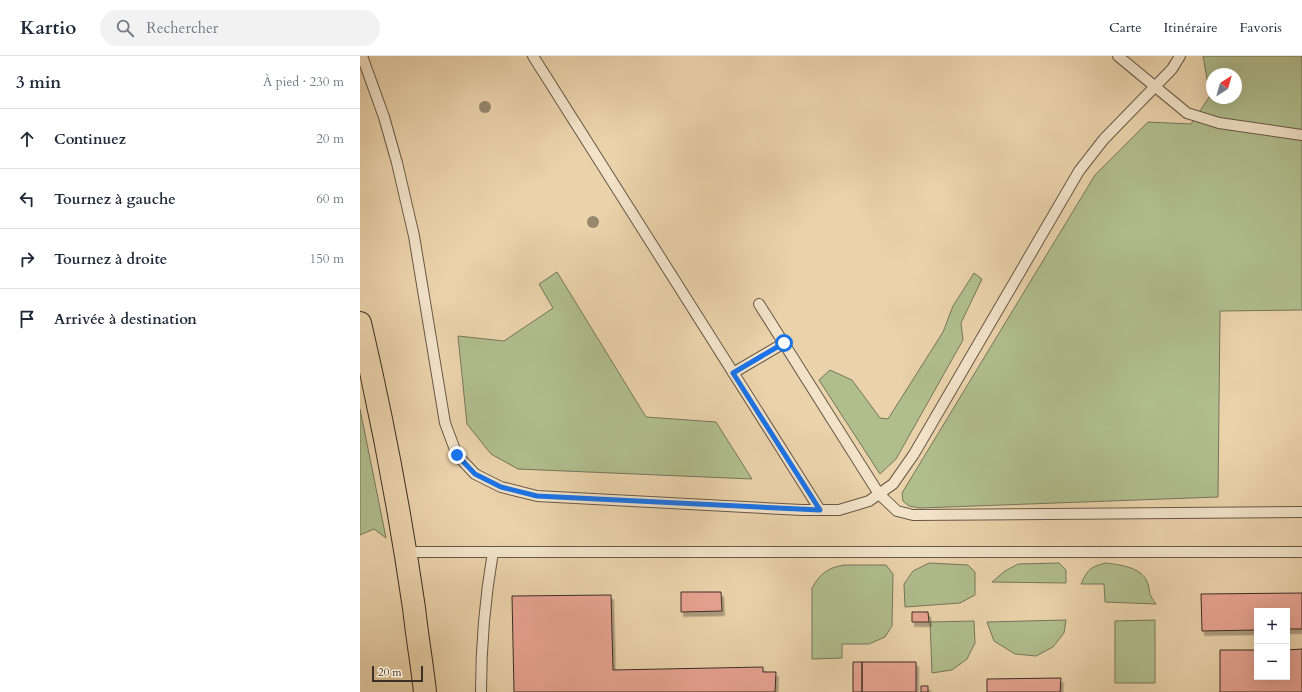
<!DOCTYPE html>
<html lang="fr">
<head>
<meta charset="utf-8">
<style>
	:root { --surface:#fff; --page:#f2f2f3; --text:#1f2937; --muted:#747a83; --line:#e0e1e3 }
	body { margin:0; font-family:Cardo,serif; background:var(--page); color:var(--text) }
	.controls { position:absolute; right:12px; bottom:12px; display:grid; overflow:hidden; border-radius:0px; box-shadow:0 4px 16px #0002 }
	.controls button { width:36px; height:36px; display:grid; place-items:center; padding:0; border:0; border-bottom:1px solid var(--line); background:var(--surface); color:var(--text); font:20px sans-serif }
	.compass { position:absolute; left:846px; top:12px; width:36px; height:36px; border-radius:50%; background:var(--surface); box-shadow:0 4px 16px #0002; rotate:37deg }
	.scale { position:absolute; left:12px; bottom:10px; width:51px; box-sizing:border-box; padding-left:4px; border:2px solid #3c2f26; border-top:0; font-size:11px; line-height:14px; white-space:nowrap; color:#3c2f26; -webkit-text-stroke:3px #f1e2c8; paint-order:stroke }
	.stop { position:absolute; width:12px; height:12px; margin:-9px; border:3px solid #1a73e8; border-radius:50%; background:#fff }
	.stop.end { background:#1a73e8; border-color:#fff; box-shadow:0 1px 4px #0008 }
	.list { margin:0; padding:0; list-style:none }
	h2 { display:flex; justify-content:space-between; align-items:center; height:52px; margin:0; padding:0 16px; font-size:17px }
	h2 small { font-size:13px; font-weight:400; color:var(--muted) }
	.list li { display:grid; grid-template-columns:26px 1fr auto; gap:12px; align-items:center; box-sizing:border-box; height:60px; padding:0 16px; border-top:1px solid var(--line) }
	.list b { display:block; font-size:15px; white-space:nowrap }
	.list em { font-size:13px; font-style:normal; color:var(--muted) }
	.icon { flex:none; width:22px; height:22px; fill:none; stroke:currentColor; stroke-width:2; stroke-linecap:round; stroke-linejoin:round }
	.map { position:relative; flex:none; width:942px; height:636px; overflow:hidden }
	header { display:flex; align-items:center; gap:24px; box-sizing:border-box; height:56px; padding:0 20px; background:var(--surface); border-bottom:1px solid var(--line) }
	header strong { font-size:19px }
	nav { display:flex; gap:22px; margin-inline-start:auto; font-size:14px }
	.search { width:280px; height:36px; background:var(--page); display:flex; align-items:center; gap:10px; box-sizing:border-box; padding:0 14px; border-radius:22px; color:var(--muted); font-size:15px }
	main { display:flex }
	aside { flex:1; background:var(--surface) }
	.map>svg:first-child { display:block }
	.green { fill:#b0bd8d; stroke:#76765a; fill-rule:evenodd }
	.building { fill:#e7a392; stroke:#3c2f26; filter:url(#shadow) }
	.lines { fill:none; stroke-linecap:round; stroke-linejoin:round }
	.lane-casing { stroke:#685847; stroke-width:12 }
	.primary-casing { stroke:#3c2f26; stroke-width:24 }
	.lane { stroke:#f1e2c8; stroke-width:10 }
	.primary { stroke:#ead2aa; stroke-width:22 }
	.tree { fill:#97886d }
	.route { stroke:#1a73e8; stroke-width:5 }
</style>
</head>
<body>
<header>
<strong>Kartio</strong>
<div class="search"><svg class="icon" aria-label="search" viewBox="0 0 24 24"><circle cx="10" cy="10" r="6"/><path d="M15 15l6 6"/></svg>Rechercher</div>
<nav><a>Carte</a><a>Itinéraire</a><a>Favoris</a></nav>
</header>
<main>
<aside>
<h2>3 min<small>À pied · 230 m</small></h2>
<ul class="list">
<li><svg class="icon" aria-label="ahead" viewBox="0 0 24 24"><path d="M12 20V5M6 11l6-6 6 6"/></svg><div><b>Continuez</b></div><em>20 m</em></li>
<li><svg class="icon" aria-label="left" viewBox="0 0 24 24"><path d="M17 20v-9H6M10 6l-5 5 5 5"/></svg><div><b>Tournez à gauche</b></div><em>60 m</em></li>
<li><svg class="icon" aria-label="right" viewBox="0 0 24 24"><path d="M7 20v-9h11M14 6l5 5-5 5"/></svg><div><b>Tournez à droite</b></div><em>150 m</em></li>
<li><svg class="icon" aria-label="arrive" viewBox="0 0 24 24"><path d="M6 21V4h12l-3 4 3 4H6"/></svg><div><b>Arrivée à destination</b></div></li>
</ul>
</aside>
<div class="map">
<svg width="942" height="636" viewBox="0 0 942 636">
	<defs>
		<filter id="shadow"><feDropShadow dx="2.5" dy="4.5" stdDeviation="0" flood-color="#0004"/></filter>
	</defs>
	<rect width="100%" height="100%" fill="#ead2aa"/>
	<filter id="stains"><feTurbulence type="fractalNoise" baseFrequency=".005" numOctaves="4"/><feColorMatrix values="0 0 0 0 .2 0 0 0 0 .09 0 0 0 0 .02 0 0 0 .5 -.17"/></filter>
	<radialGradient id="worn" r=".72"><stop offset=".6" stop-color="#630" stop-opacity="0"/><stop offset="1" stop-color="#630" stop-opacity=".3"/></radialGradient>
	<path class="green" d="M843 0H942V254L860 255 858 441 560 452 549 450 543 445 542 437 545 432 735 119 788 66 831 68 850 40ZM852 18H876V42H852Z
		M197 216 286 361 356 366 392 423 158 413 131 398 107 368 98 280 144 285 193 252 179 228Z
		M614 217 622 223 601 267 603 284 536 403 520 418 459 324 470 314 492 324 520 362 528 363 583 276 593 250Z
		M0 353 26 482 14 473 0 479Z
		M569 507 608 509 615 516V539L600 547 545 551 544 528 553 515Z
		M699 507 706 514V527L632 526 645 515 658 508Z
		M746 507C760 509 783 511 788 528 791 540 788 537 796 548L745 546 744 528H721C728 513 730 511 746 507Z
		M484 509H526L533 518 532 570 525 581 509 588H482V602L452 603V532C460 518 467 512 484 509Z
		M706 564 704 577 693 591 676 600 655 598 634 585 627 566Z
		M795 564V627H755V565Z
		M614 565 615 587 607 603 592 614 572 617 570 566Z"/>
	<path class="building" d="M321 536H361L362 555 321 556Z
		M942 537V573H927V555H897V574L842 575 841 538Z
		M251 539 253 614 403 611V616H416L415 636H154L152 540Z
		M552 556H568L569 566H552Z
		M942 593V636H860V594H897V621H927V594Z
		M493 606H502V636H493Z
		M502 606H556V636H502Z
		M701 622 700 636H627V623Z
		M561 630H568V636H561Z"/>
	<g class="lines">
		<defs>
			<path id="lane" d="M2 0 24 61 37 107 54 180 85 367 97 399 115 418 141 431 177 440 442 454H479L509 445 533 428 554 398 719 115 744 83 812 13 820 0
				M173 0 460 454
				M758 0 827 57 859 67 942 79
				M399 248 519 438 537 455 553 459 942 456
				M373 317 424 287
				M46 496H942
				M121 636C121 590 125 542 133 496"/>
			<path id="primary" d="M0 267C22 361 40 456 54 552 57 580 62 608 65 636"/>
		</defs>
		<use href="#lane" class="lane-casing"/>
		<use href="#primary" class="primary-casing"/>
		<use href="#lane" class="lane"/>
		<use href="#primary" class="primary"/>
	</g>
	<g class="tree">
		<circle cx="125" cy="51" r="6"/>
		<circle cx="233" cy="166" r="6"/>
	</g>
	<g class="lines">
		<path class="route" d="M97 399 115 418 141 431 177 440 460 454 373 317 424 287"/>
	</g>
	<rect width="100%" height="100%" filter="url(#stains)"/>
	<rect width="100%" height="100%" fill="url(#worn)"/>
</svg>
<div class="controls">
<button>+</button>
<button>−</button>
</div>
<svg class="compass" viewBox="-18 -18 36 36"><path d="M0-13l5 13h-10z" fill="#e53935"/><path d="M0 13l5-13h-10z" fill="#747a83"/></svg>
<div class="scale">20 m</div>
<div class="stop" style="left:424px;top:287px"></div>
<div class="stop end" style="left:97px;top:399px"></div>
</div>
</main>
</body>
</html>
